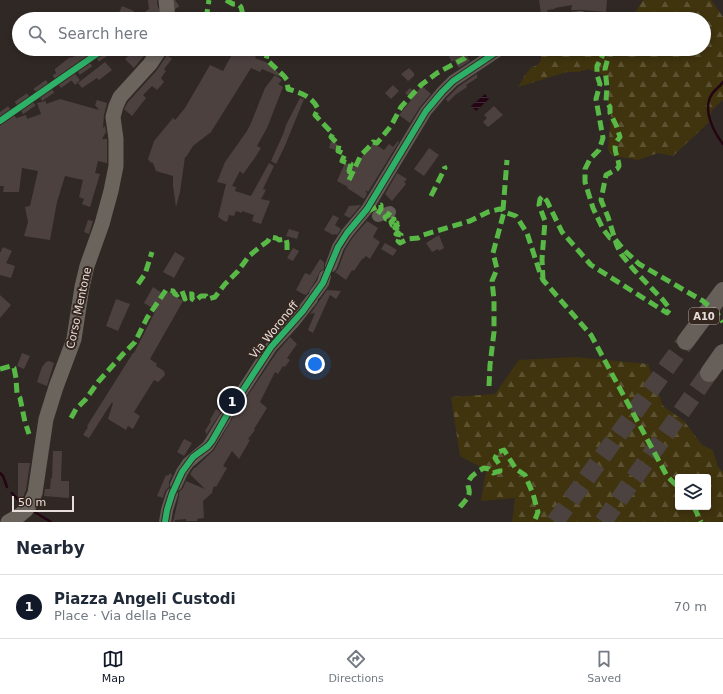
<!DOCTYPE html>
<html lang="en">
<head>
<meta charset="utf-8">
<style>
	:root { --surface:#fff; --page:#f2f2f3; --text:#1f2937; --muted:#747a83; --line:#e0e1e3; --accent:#111827 }
	body { margin:0; font-family:"DejaVu Sans",sans-serif; background:var(--page); color:var(--text) }
	.controls { position:absolute; right:12px; bottom:12px; display:grid; overflow:hidden; border-radius:4px; box-shadow:0 2px 6px #0003 }
	.controls button { width:36px; height:36px; display:grid; place-items:center; padding:0; border:0; border-bottom:1px solid var(--line); background:var(--surface); color:var(--text); font:20px sans-serif }
	.scale { position:absolute; left:12px; bottom:10px; width:62px; box-sizing:border-box; padding-left:4px; border:2px solid #e9dfda; border-top:0; font-size:11px; line-height:14px; white-space:nowrap; color:#e9dfda; -webkit-text-stroke:3px #352620; paint-order:stroke }
	.you { position:absolute; left:315px; top:364px; width:14px; height:14px; margin:-10px; border:3px solid #fff; border-radius:50%; background:#1a73e8; box-shadow:0 0 0 6px #1a73e833 }
	.badge { display:grid; place-items:center; width:26px; height:26px; border-radius:50%; background:var(--accent); color:#fff; font-size:13px; font-weight:700 }
	.pin { position:absolute; translate:-50% -50%; border:2px solid #fff; box-shadow:0 1px 4px #0006 }
	.list { margin:0; padding:0; list-style:none }
	h2 { display:flex; justify-content:space-between; align-items:center; height:52px; margin:0; padding:0 16px; font-size:17px }
	h2 small { font-size:13px; font-weight:400; color:var(--muted) }
	.list li { display:grid; grid-template-columns:26px 1fr auto; gap:12px; align-items:center; box-sizing:border-box; height:64px; padding:0 16px; border-top:1px solid var(--line) }
	.list b { display:block; font-size:15px; white-space:nowrap }
	.list p { margin:0; font-size:13px; white-space:nowrap; color:var(--muted) }
	.list em { font-size:13px; font-style:normal; color:var(--muted) }
	.icon { flex:none; width:22px; height:22px; fill:none; stroke:currentColor; stroke-width:2; stroke-linecap:round; stroke-linejoin:round }
	.map { position:relative; flex:none; width:723px; height:522px; overflow:hidden }
	.search { position:absolute; background:var(--surface); box-shadow:0 2px 6px #0003; left:12px; right:12px; top:12px; height:44px; display:flex; align-items:center; gap:10px; box-sizing:border-box; padding:0 14px; border-radius:22px; color:var(--muted); font-size:15px }
	.sheet { height:116px; background:var(--surface) }
	nav { display:flex; justify-content:space-around; align-items:center; box-sizing:border-box; height:56px; border-top:1px solid var(--line); background:var(--surface); font-size:11px; color:var(--muted) }
	nav a { display:grid; justify-items:center; gap:2px }
	nav .on { color:var(--accent) }
	.map>svg:first-child { display:block }
	.forest { fill:url(#forest-firs); fill-rule:evenodd }
	.water { fill:url(#water-rules) }
	.lines { fill:none; stroke-linecap:round; stroke-linejoin:round }
	.stream { stroke:#230513; stroke-width:2.5 }
	.building { fill:#4d4140 }
	.major-tunnel { stroke:#4c4340; stroke-width:15; stroke-dasharray:15 8; stroke-linecap:butt }
	.highway-tunnel { stroke:#4c4340; stroke-width:18; stroke-dasharray:18 9; stroke-linecap:butt }
	.minor { stroke:#605b55; stroke-width:12 }
	.major { stroke:#6b645d; stroke-width:15 }
	.highway { stroke:#675f5a; stroke-width:18 }
	.quiet { stroke:#58b947; stroke-width:5; stroke-dasharray:10 5; stroke-linecap:butt }
	.cycleway-casing { stroke:#352620; stroke-width:8 }
	.cycleway { stroke:#2db169; stroke-width:6 }
	.labels { text-anchor:middle; dominant-baseline:central; stroke-width:4; stroke-linejoin:round; paint-order:stroke }
	.shield { fill:#352620; stroke:#b3a8a2; stroke-width:1 }
	.shield-label { font-size:10px; font-weight:bold; fill:#e9dfda }
	.street-label { font-size:11px; fill:#e9dfda; stroke:#352620 }
</style>
</head>
<body>
<div class="map">
<svg width="723" height="522" viewBox="0 0 723 522">
	<defs>
		<pattern id="forest-firs" width="22" height="20" patternUnits="userSpaceOnUse"><rect width="22" height="20" fill="#40340f"/><path d="M5 1l3.5 6h-7zM16 11l3.5 6h-7z" fill="#5c5131"/></pattern>
		<pattern id="water-rules" width="6" height="5" patternUnits="userSpaceOnUse"><rect width="6" height="5" fill="#230513"/><path d="M0 2.5h6" fill="none" stroke="#432935"/></pattern>
	</defs>
	<rect width="100%" height="100%" fill="#302825"/>
	<path class="forest" d="M643 0H711L723 17V100L712 110 708 123 673 156 658 153 638 160 613 156 608 150 611 115 608 103 610 83 603 75 588 69 578 72H567L518 87 525 75 532 67C540 66 542 59 541 52L544 49H704V19H631Z
		M576 357 648 364 663 406 684 421 702 445 713 450 718 467 723 472V522H512L515 498 481 501 486 470 460 456 451 397 495 394 519 360ZM678 477H708V507H678Z"/>
	<path class="water" d="M485 94 489 99 476 111 471 106Z"/>
	<g class="lines">
		<path class="stream" d="M723 82C720 87 715 89 712 94 702 109 713 131 723 144
			M0 473 3 476 7 487
			M12 493 23 505
			M33 511 51 522"/>
	</g>
	<path class="building" d="M148 0H157L158 10H149Z
		M539 0H607L606 12 581 10H571L572 5 555 8V9L547 10 548 13 541 14Z
		M122 6 134 11 130 19H116Z
		M81 49H97L71 69 80 80 75 85 66 73 60 77 55 71V69L70 57 71 58 80 54Z
		M136 49H149L134 68 125 59Z
		M235 49H259L255 58 268 63 282 76 281 77 262 69 260 72 251 68 211 132 193 146 186 157H185L180 192 176 207 173 186V176L156 171 153 163 150 162 148 159 154 141 173 118 175 120 185 108 210 65 223 71Z
		M453 49H463L470 61 459 68 454 60 452 62 448 55Z
		M167 55 172 59 164 69 166 71 161 78 164 82 157 90 152 86 143 95 146 98 132 116 124 109 128 102 157 70Z
		M105 62 112 70 99 80 97 78 82 88 78 83Z
		M409 68 414 73V76L408 81 401 74Z
		M477 74V78L466 85 467 87 455 95 448 102 446 99 458 87Z
		M275 75 282 80 278 84 283 87 267 128 257 146 261 148 254 159 243 174 240 171 232 186 236 187 235 191 251 196 269 163 274 166 263 189 266 190 261 199 270 201 261 224 252 221 254 215 242 211V213L236 211 234 216 229 215 227 222 224 221 218 217 226 184 217 182 225 162 247 131 251 123 265 88Z
		M393 85 399 91 391 99 385 93Z
		M422 86 431 94 420 107 410 123 399 115 412 99 405 93 410 88 416 93Z
		M300 98 304 99 284 148 276 164 271 161 284 132 286 125Z
		M60 99 99 110 95 105 97 100 107 103 104 115 103 128 105 126 106 132 102 139H107V163L98 161 95 173 100 174 90 207 82 204 84 199 79 197 83 180 65 176 57 202 50 240 24 236 28 222 25 207 30 206 38 171 22 168 19 192H3L4 186H0V122L10 116 14 119 26 115 27 119 41 114 37 103 46 101V104Z
		M494 106 503 115 488 127 483 122 487 118 484 115Z
		M331 141 337 144 336 150 329 148Z
		M398 141 399 142 368 192 365 190 367 194 364 199 347 188 348 187 337 181 345 163 355 167 364 154 365 155 373 143 384 150 389 144 393 147Z
		M429 148 439 155 424 176 414 169Z
		M397 173 407 179 404 182 406 184 392 201 385 194Z
		M361 205 350 218 344 215 349 206Z
		M333 215 339 218 335 225 341 229 337 235 334 234 333 235 324 230Z
		M88 220 93 221 89 234 84 232Z
		M367 221 378 228 373 237 380 242 370 259 366 256 363 259H362L354 271 352 270 346 280 335 272 338 269 345 250 353 237Z
		M289 229 299 232 297 239 286 236Z
		M439 235 444 248 439 251 438 249 432 252 426 243Z
		M385 243 397 250 393 256 381 249Z
		M3 247 12 251 6 263 15 266 11 278 0 275V253Z
		M293 248 299 251 293 261 287 258Z
		M175 252 185 258 174 278 163 272Z
		M320 259 324 262V269L320 271 316 280 308 293 306 295 303 294 296 290 305 273 310 275Z
		M153 287 165 295 167 291 183 301 150 359 157 364 156 366 164 371 165 375 158 382 154 380 134 412 140 416 133 429 128 426 126 430 108 419 113 403 112 402 89 438 83 435 88 427 87 426 133 353H134L156 310 144 303Z
		M327 290 341 291 336 299 330 295 313 333 308 330 315 313 310 314Z
		M0 295 11 305 0 318Z
		M116 299 130 304 118 331 106 326Z
		M290 337 297 344 287 358 290 360 285 367 283 366 278 374 275 372 260 402 267 408 254 429 255 430 248 439 250 440 239 459 232 451 223 466 227 468 216 487 214 486 212 492H213L203 501 204 518 197 519V521H186V519L175 520V522H173L179 496V492L183 488 186 481 205 489 190 474 194 468H195L214 450 232 419 277 352Z
		M22 353 30 356 24 369 17 366Z
		M49 361 54 363 47 386 37 382 42 367 46 362Z
		M216 409 221 412 206 435V432L205 431 211 421 210 420Z
		M184 439 192 443 184 456 177 452Z
		M53 451H62L61 481H69V498L44 496 45 489H50L51 478H52Z
		M18 463H30L26 490 22 500 18 498Z
		M170 473 172 475 169 482V487L165 491 163 498 157 496 166 475 168 476Z"/>
	<g class="lines">
		<path class="major-tunnel" d="M148 19 175 0
			M0 121 104 49"/>
		<path class="highway-tunnel" d="M555 522 686 341
			M603 522 709 373"/>
		<path class="minor" d="M561 19 581 17 588 19
			M378 216 390 212
			M331 266 338 247 347 233 367 209 426 111 442 92 453 81 501 49
			M315 294 323 283 325 276
			M228 413 271 347 293 323 312 299
			M176 485 182 472 188 463 208 446 225 418
			M165 522 167 510 172 494"/>
		<path class="major" d="M166 0 168 19
			M8 522 20 515 26 510 30 504 35 493 46 419 56 387 74 339 82 287 87 266 102 224 111 191 116 166V139L113 117 116 106 120 97 150 64 160 49"/>
		<path class="highway" d="M686 341 723 291
			M709 373 723 353"/>
		<path class="quiet" d="M226 0 233 4H238L241 7 244 19
			M206 19 209 0
			M266 19H267
			M269 49 266 59 284 76 287 80 288 89C301 93 312 96 318 109L315 115 333 134 331 137 339 145 338 151 345 154 342 161 351 164 349 171 350 173
			M606 49 597 66V75L600 84 596 99 603 138 599 150 590 159 585 169V182L593 208 603 229 610 238 615 239 624 250 639 264 703 301 716 312 723 322
			M349 180 361 155 370 146 373 142 377 143 391 126 401 107 421 85 437 73 465 58 470 53 476 49
			M431 196 445 168 444 166
			M367 209 370 210 381 205V209L377 215 378 216
			M503 210 507 160
			M390 212 388 215 385 217 386 219H394L391 222 392 225 397 223 395 228 399 227 401 228 396 234 401 235 398 241 400 243 408 239 418 238 423 235 470 221 488 212 500 209 503 210 504 212 516 216 527 233 540 273 543 280 591 335 667 476 678 487
			M543 280 542 259 545 221 539 205 540 199 543 196 547 201 562 232 591 265 667 313 670 309 663 300 634 270 621 254 617 246 608 217 601 200 606 175 617 169 619 166C618 153 610 149 620 137L616 125 610 113V107L606 101 607 87 605 69 609 54 615 49
			M138 284 145 274 152 252
			M0 369 11 366 14 368 16 378 17 394 20 398 25 422 29 434
			M489 386 490 365 494 332V300L492 281 497 269 493 253 504 212
			M71 418 76 409 86 399 98 382 123 354 135 342 147 318 166 290 173 291 175 294 177 295 182 291 185 299 189 294H192V299L195 301 201 296H206L208 299 215 297 225 284 238 271 249 256 261 246 268 241 270 237 276 238 279 240 286 239 287 243V254
			M460 507C463 503 468 499 469 494 470 490 468 488 468 484 469 476 477 472 484 468L489 469 493 473 500 471 499 464 495 458 498 452 504 450 516 469 525 475 533 494 538 512 534 522
			M694 507 701 522"/>
		<defs>
			<path id="cycleway" d="M0 121 104 49
				M165 522 167 510 172 494 182 472 193 457 208 446 212 441 228 413 271 347 303 311 323 283 338 247 347 233 367 209 426 111 442 92 453 81 501 49"/>
		</defs>
		<use href="#cycleway" class="cycleway-casing"/>
		<use href="#cycleway" class="cycleway"/>
	</g>
	<g class="labels">
		<rect class="shield" x="689" y="308" width="30" height="16" rx="3"/>
		<g class="shield-label">
			<text x="704" y="316">A10</text>
		</g>
		<g class="street-label">
			<text transform="translate(79 308) rotate(-78)">Corso Mentone</text>
			<text transform="translate(274 330) rotate(-51)">Via Woronoff</text>
		</g>
	</g>
</svg>
<div class="controls">
<button><svg class="icon" aria-label="layers" viewBox="0 0 24 24"><path d="M12 4l9 5-9 5-9-5zM3 14l9 5 9-5"/></svg></button>
</div>
<div class="scale">50 m</div>
<div class="you"></div>
<div class="pin badge" style="left:232px;top:401px">1</div>
<div class="search"><svg class="icon" aria-label="search" viewBox="0 0 24 24"><circle cx="10" cy="10" r="6"/><path d="M15 15l6 6"/></svg>Search here</div>
</div>
<section class="sheet">
<h2>Nearby<small></small></h2>
<ul class="list">
<li><span class="badge">1</span><div><b>Piazza Angeli Custodi</b><p>Place · Via della Pace</p></div><em>70 m</em></li>
</ul>
</section>
<nav>
<a class="on"><svg class="icon" aria-label="map" viewBox="0 0 24 24"><path d="M3 6l6-2 6 2 6-2v14l-6 2-6-2-6 2zM9 4v14M15 6v14"/></svg>Map</a>
<a><svg class="icon" aria-label="directions" viewBox="0 0 24 24"><path d="M12 3l9 9-9 9-9-9zM9 14v-3h6M13 9l2 2-2 2"/></svg>Directions</a>
<a><svg class="icon" aria-label="saved" viewBox="0 0 24 24"><path d="M7 4h10v16l-5-4-5 4z"/></svg>Saved</a>
</nav>
</body>
</html>
